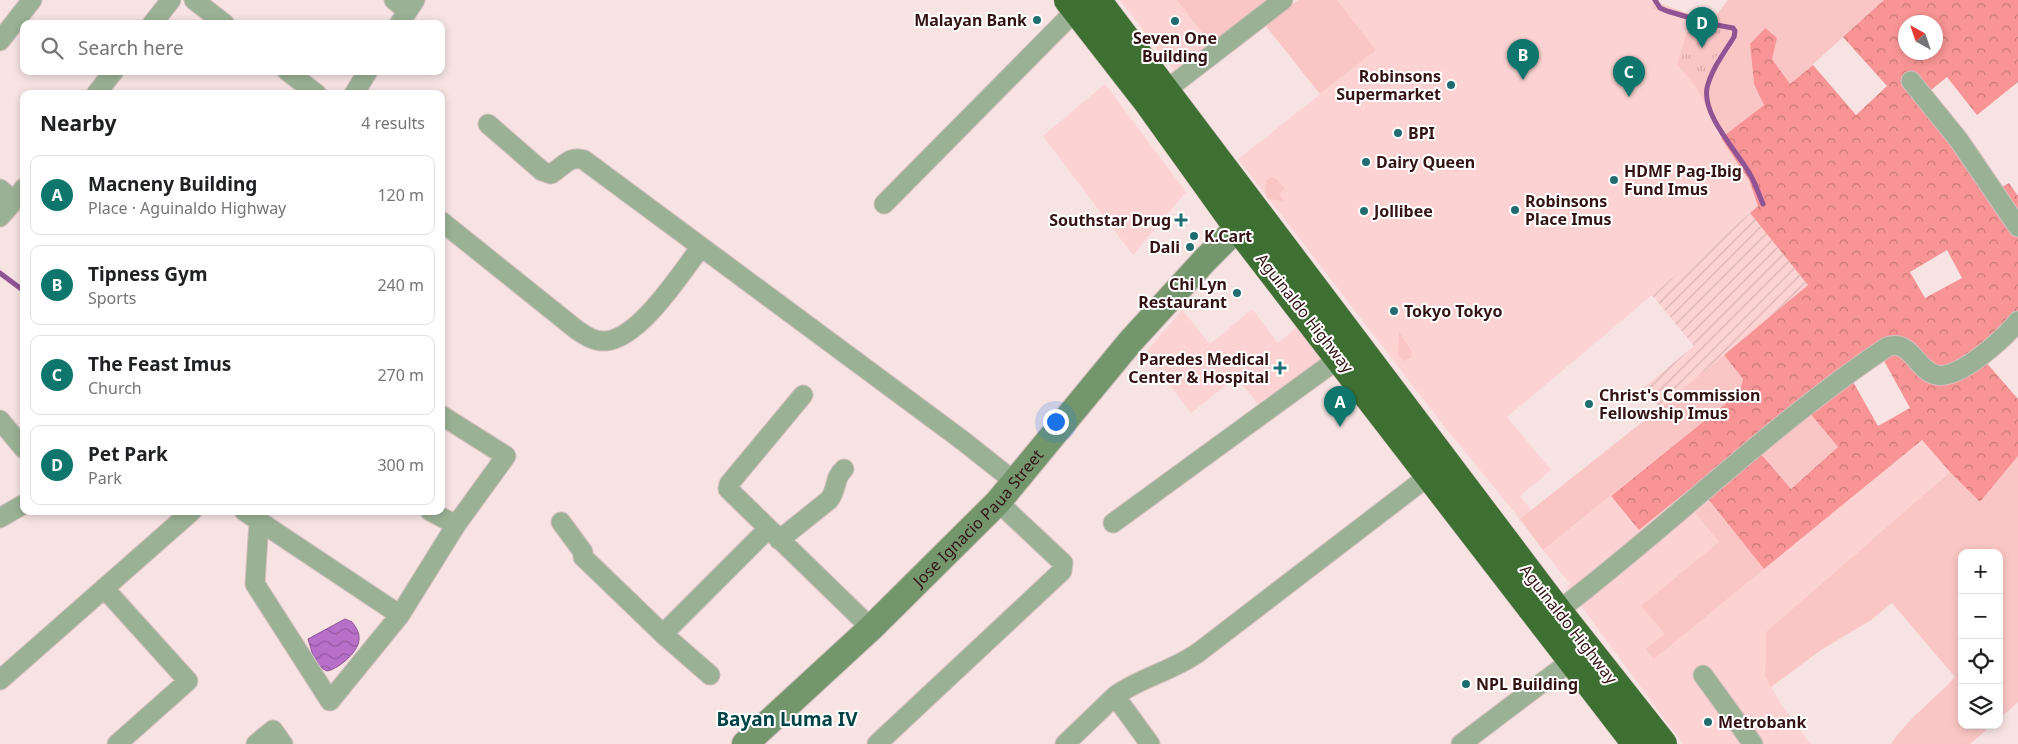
<!DOCTYPE html>
<html lang="en">
<head>
<meta charset="utf-8">
<style>
	:root { --surface:#fff; --page:#f6f6f6; --text:#202124; --muted:#757577; --line:#e0e0e0; --accent:#0f766e }
	body { margin:0; font-family:"Noto Sans",sans-serif; background:var(--page); color:var(--text) }
	.controls { position:absolute; right:15px; bottom:15px; display:grid; overflow:hidden; border-radius:10px; box-shadow:0 2px 8px #0003 }
	.controls button { width:45px; height:45px; display:grid; place-items:center; padding:0; border:0; border-bottom:1px solid var(--line); background:var(--surface); color:var(--text); font:25px sans-serif }
	.compass { position:absolute; left:1898px; top:15px; width:45px; height:45px; border-radius:50%; background:var(--surface); box-shadow:0 2px 8px #0003; rotate:320deg }
	.you { position:absolute; left:1055px; top:421px; width:18px; height:18px; margin:-12px; border:4px solid #fff; border-radius:50%; background:#1a73e8; box-shadow:0 0 0 8px #1a73e833 }
	.badge { display:grid; place-items:center; width:32px; height:32px; border-radius:50%; background:var(--accent); color:#fff; font-size:16px; font-weight:700 }
	.pin { position:absolute; translate:-50% -41px; filter:drop-shadow(0 1px 2px #0008) }
	.pin::after { content:''; position:absolute; top:26px; width:18px; height:15px; background:inherit; clip-path:polygon(0 0,100% 0,50% 100%) }
	.list { margin:0; padding:0; list-style:none }
	h2 { display:flex; justify-content:space-between; align-items:center; height:65px; margin:0; padding:0 20px; font-size:21px }
	h2 small { font-size:16px; font-weight:400; color:var(--muted) }
	.list li { display:grid; grid-template-columns:32px 1fr auto; gap:15px; align-items:center; box-sizing:border-box; height:80px; margin:0 10px 10px; padding:0 10px; border:1px solid var(--line); border-radius:10px }
	.list b { display:block; font-size:19px; white-space:nowrap }
	.list p { margin:0; font-size:16px; white-space:nowrap; color:var(--muted) }
	.list em { font-size:16px; font-style:normal; color:var(--muted) }
	.icon { flex:none; width:28px; height:28px; fill:none; stroke:currentColor; stroke-width:2; stroke-linecap:round; stroke-linejoin:round }
	.map { position:relative; flex:none; width:2018px; height:744px; overflow:hidden }
	.search { position:absolute; background:var(--surface); box-shadow:0 2px 8px #0003; left:20px; top:20px; width:425px; height:55px; display:flex; align-items:center; gap:12px; box-sizing:border-box; padding:0 18px; border-radius:10px; color:var(--muted); font-size:19px }
	.panel { position:absolute; background:var(--surface); box-shadow:0 2px 8px #0003; left:20px; top:90px; width:425px; height:425px; border-radius:10px }
	.map>svg:first-child { display:block }
	.built { fill:#fcd3d2 }
	.industrial { fill:url(#industrial-furrows) }
	.green { fill:#fac6c5 }
	.forest { fill:url(#forest-crowns); fill-rule:evenodd }
	.park { fill:url(#park-tufts) }
	.water { fill:url(#water-waves); stroke:#905393 }
	.lines { fill:none; stroke-linecap:round; stroke-linejoin:round }
	.stream { stroke:#905393; stroke-width:5 }
	.street-casing { stroke:#d3bebd; stroke-width:21 }
	.secondary-casing { stroke:#d3bebd; stroke-width:28 }
	.highway-casing { stroke:#d3bebd; stroke-width:29 }
	.street { stroke:#9ab195; stroke-width:19 }
	.secondary { stroke:#73966c; stroke-width:26 }
	.highway { stroke:#3f7033; stroke-width:28 }
	.poi-dot { fill:#206c70; stroke:#fff; stroke-width:2 }
	.labels { text-anchor:middle; dominant-baseline:central; stroke-width:4; stroke-linejoin:round; paint-order:stroke }
	.poi-label { font-size:16px; font-weight:bold; fill:#341314; stroke:#fff; text-anchor:start }
	.street-label { font-size:16px; fill:#341314; stroke:#fff }
	.quarter-label { font-size:19px; font-weight:bold; fill:#004347; stroke:#fff }
</style>
</head>
<body>
<div class="map">
<svg width="2018" height="744" viewBox="0 0 2018 744">
	<defs>
		<pattern id="industrial-furrows" width="10" height="10" patternUnits="userSpaceOnUse" patternTransform="scale(1.25)"><rect width="10" height="10" fill="#fcd3d2"/><path d="M-1 1l2-2M0 10L10 0M9 11l2-2" fill="none" stroke="#d9b4b3"/></pattern>
		<pattern id="forest-crowns" width="20" height="18" patternUnits="userSpaceOnUse" patternTransform="scale(1.25)"><rect width="20" height="18" fill="#f89495"/><path d="M2 6a3 3 0 1 1 6 0M12 15a3 3 0 1 1 6 0" fill="none" stroke="#ca7878"/></pattern>
		<pattern id="park-tufts" width="24" height="20" patternUnits="userSpaceOnUse" patternTransform="scale(1.25)"><rect width="24" height="20" fill="#fac6c5"/><path d="M3 7l-1-3M5 7V3M7 7l1-3M15 17l-1-3M17 17v-4M19 17l1-3" fill="none" stroke="#d7a9a8"/></pattern>
		<pattern id="water-waves" width="16" height="10" patternUnits="userSpaceOnUse" patternTransform="scale(1.25)"><rect width="16" height="10" fill="#b86fc9"/><path d="M0 5q4-4 8 0t8 0" fill="none" stroke="#965aa2"/></pattern>
	</defs>
	<rect width="100%" height="100%" fill="#f6e3e2"/>
	<path class="built" d="M1120 0H1269L1175 72Z
		M1337 0H1653V9L1731 32 1717 132 1749 180 1758 206 1507 417 1551 470 1520 496 1531 510 1520 519 1440 421 1238 159 1376 50Z
		M1105 84 1186 192 1133 255 1043 136Z
		M1252 309 1278 343 1297 327 1324 360 1263 410 1236 377 1191 413 1145 353 1182 310 1210 344Z
		M1922 439 1950 472 1766 632 1765 676 1780 702 1810 744H1683L1567 587 1570 584 1543 550 1611 496 1639 530 1696 484 1709 501 1695 513 1719 542 1642 606 1665 634 1654 659Z"/>
	<path class="industrial" d="M1750 213 1808 285 1660 408 1643 388 1694 346 1652 295Z"/>
	<path class="green" d="M1177 0H1269L1211 44Z
		M1298 0H1337L1376 50 1320 94 1265 25Z
		M1653 0H1659V3L1711 22 1728 0H1884L1790 85 1772 59 1764 28 1750 45 1754 84 1764 105 1721 138 1697 88 1730 32 1652 9Z
		M1271 177 1278 180 1285 189 1279 194 1284 201 1268 199 1265 194 1266 181Z
		M1399 332 1412 352 1411 358 1403 361 1398 355Z
		M1724 355 1743 379 1740 392 1543 550 1520 519 1660 408Z
		M1808 411 1838 447 1791 489 1760 453Z
		M2018 456V702L1999 719V553H1962V725H1992L1970 744H1891C1908 718 1934 700 1955 677L1892 603 1871 620 1821 650 1771 687 1765 676 1766 632 1950 472 1980 502Z
		M1709 501 1764 569 1654 659 1646 649 1665 634 1641 606 1719 542 1695 513Z"/>
	<path class="forest" d="M1884 0H2018V82L1977 115 1947 77 1931 90 1979 151 2002 187 2009 183 2018 196V334L1984 360 2018 399V456L1980 502 1950 472 1922 440 1764 569 1696 484 1639 530 1611 496 1740 392 1743 379 1724 355 1808 285 1750 213 1758 206 1749 180 1721 138 1764 105 1754 84 1750 44 1765 28 1777 38 1772 59 1790 84 1813 65 1856 115 1887 86 1843 37ZM1906 22H1936V52H1906ZM1947 250 1962 278 1925 298 1910 272ZM1883 359 1910 408 1878 426 1852 380ZM1808 411 1838 447 1791 489 1761 454Z"/>
	<path class="park" d="M1691 20 1731 32 1697 88 1677 64Z"/>
	<path class="water" d="M345 619 352 622C355 626 359 631 359 637 361 650 339 669 327 671 314 666 312 651 308 639Z"/>
	<g class="lines">
		<path class="stream" d="M1655 0 1660 8 1667 11 1711 24 1733 28 1735 31 1734 37C1724 53 1711 70 1707 88 1702 116 1738 152 1751 176 1756 185 1759 195 1763 204
			M0 273 24 291"/>
		<defs>
			<path id="street" d="M194 0 225 24
				M394 0 408 11
				M152 24 171 0
				M399 24 415 0
				M0 41 32 0
				M287 71 317 94
				M1911 81 1958 139 2018 227
				M96 94 114 71
				M354 94 368 71
				M1157 97 1283 0
				M488 124 542 171 551 174C563 167 569 155 584 160L962 440 1015 482
				M0 189 14 201 24 188
				M884 204 1076 10 1085 4
				M0 217 14 201
				M441 221 577 330C586 336 595 342 606 341 640 338 681 273 701 247
				M803 395 729 484 728 489 871 628
				M0 420 24 449
				M244 511 400 615
				M430 511 456 525
				M0 518 24 504
				M259 521 255 584 330 701 400 615 456 525 506 456 441 415
				M561 522 583 552V557L663 634 710 675
				M1113 523 1349 351
				M779 540 829 500C838 489 833 479 844 469
				M104 588 188 681 117 744
				M1550 617C1665 531 1767 427 1887 347 1911 338 1917 372 1937 375 1959 380 2006 337 2018 321
				M663 634 768 529
				M1703 675 1753 744
				M0 680 192 511
				M1115 696 1150 744
				M256 744 273 730 283 744
				M877 744 1062 571 1063 563 998 502
				M1065 744 1115 696C1141 677 1173 671 1199 652L1439 468
				M1461 744 1571 661"/>
			<g id="secondary">
				<path id="s1" d="M745 744 871 628 998 502 1130 342 1205 260 1229 236 1255 214"/>
			</g>
			<path id="highway" d="M1068 0 1149 104 1238 228 1636 744
				M1097 0 1558 611 1663 744"/>
		</defs>
		<use href="#street" class="street-casing"/>
		<use href="#secondary" class="secondary-casing"/>
		<use href="#highway" class="highway-casing"/>
		<use href="#street" class="street"/>
		<use href="#secondary" class="secondary"/>
		<use href="#highway" class="highway"/>
	</g>
	<g class="poi-dot">
		<circle cx="1037" cy="20" r="5"/>
		<circle cx="1175" cy="21" r="5"/>
		<circle cx="1451" cy="85" r="5"/>
		<circle cx="1398" cy="133" r="5"/>
		<circle cx="1366" cy="162" r="5"/>
		<circle cx="1614" cy="180" r="5"/>
		<circle cx="1515" cy="210" r="5"/>
		<circle cx="1364" cy="211" r="5"/>
		<path d="M1178.5 212.5h5v5h5v5h-5v5h-5v-5h-5v-5h5z"/>
		<circle cx="1194" cy="236" r="5"/>
		<circle cx="1190" cy="247" r="5"/>
		<circle cx="1237" cy="293" r="5"/>
		<circle cx="1394" cy="311" r="5"/>
		<path d="M1277.5 360.5h5v5h5v5h-5v5h-5v-5h-5v-5h5z"/>
		<circle cx="1589" cy="404" r="5"/>
		<circle cx="1466" cy="684" r="5"/>
		<circle cx="1708" cy="722" r="5"/>
	</g>
	<g class="labels">
		<g class="poi-label">
			<text x="1027" y="20" text-anchor="end">Malayan Bank</text>
			<text x="1175" y="38" text-anchor="middle">Seven One<tspan x="1175" dy="18">Building</tspan></text>
			<text x="1441" y="76" text-anchor="end">Robinsons<tspan x="1441" dy="18">Supermarket</tspan></text>
			<text x="1408" y="133">BPI</text>
			<text x="1376" y="162">Dairy Queen</text>
			<text x="1624" y="171">HDMF Pag-Ibig<tspan x="1624" dy="18">Fund Imus</tspan></text>
			<text x="1525" y="201">Robinsons<tspan x="1525" dy="18">Place Imus</tspan></text>
			<text x="1374" y="211">Jollibee</text>
			<text x="1171" y="220" text-anchor="end">Southstar Drug</text>
			<text x="1204" y="236">K.Cart</text>
			<text x="1180" y="247" text-anchor="end">Dali</text>
			<text x="1227" y="284" text-anchor="end">Chi Lyn<tspan x="1227" dy="18">Restaurant</tspan></text>
			<text x="1404" y="311">Tokyo Tokyo</text>
			<text x="1269" y="359" text-anchor="end">Paredes Medical<tspan x="1269" dy="18">Center &amp; Hospital</tspan></text>
			<text x="1599" y="395">Christ's Commission<tspan x="1599" dy="18">Fellowship Imus</tspan></text>
			<text x="1476" y="684">NPL Building</text>
			<text x="1718" y="722">Metrobank</text>
		</g>
		<g class="street-label">
			<text transform="translate(1305 313) rotate(52)">Aguinaldo Highway</text>
			<text stroke="none"><textPath href="#s1" startOffset="325">Jose Ignacio Paua Street</textPath></text>
			<text transform="translate(1569 624) rotate(52)">Aguinaldo Highway</text>
		</g>
		<g class="quarter-label">
			<text x="787" y="719">Bayan Luma IV</text>
		</g>
	</g>
</svg>
<div class="controls">
<button>+</button>
<button>−</button>
<button><svg class="icon" aria-label="locate" viewBox="0 0 24 24"><circle cx="12" cy="12" r="6"/><path d="M12 2v4M12 18v4M2 12h4M18 12h4"/></svg></button>
<button><svg class="icon" aria-label="layers" viewBox="0 0 24 24"><path d="M12 4l9 5-9 5-9-5zM3 14l9 5 9-5"/></svg></button>
</div>
<svg class="compass" viewBox="-18 -18 36 36"><path d="M0-13l5 13h-10z" fill="#e53935"/><path d="M0 13l5-13h-10z" fill="#757577"/></svg>
<div class="you"></div>
<div class="pin badge" style="left:1340px;top:427px">A</div>
<div class="pin badge" style="left:1523px;top:80px">B</div>
<div class="pin badge" style="left:1629px;top:97px">C</div>
<div class="pin badge" style="left:1702px;top:48px">D</div>
<div class="search"><svg class="icon" aria-label="search" viewBox="0 0 24 24"><circle cx="10" cy="10" r="6"/><path d="M15 15l6 6"/></svg>Search here</div>
<section class="panel">
<h2>Nearby<small>4 results</small></h2>
<ul class="list">
<li><span class="badge">A</span><div><b>Macneny Building</b><p>Place · Aguinaldo Highway</p></div><em>120 m</em></li>
<li><span class="badge">B</span><div><b>Tipness Gym</b><p>Sports</p></div><em>240 m</em></li>
<li><span class="badge">C</span><div><b>The Feast Imus</b><p>Church</p></div><em>270 m</em></li>
<li><span class="badge">D</span><div><b>Pet Park</b><p>Park</p></div><em>300 m</em></li>
</ul>
</section>
</div>
</body>
</html>
